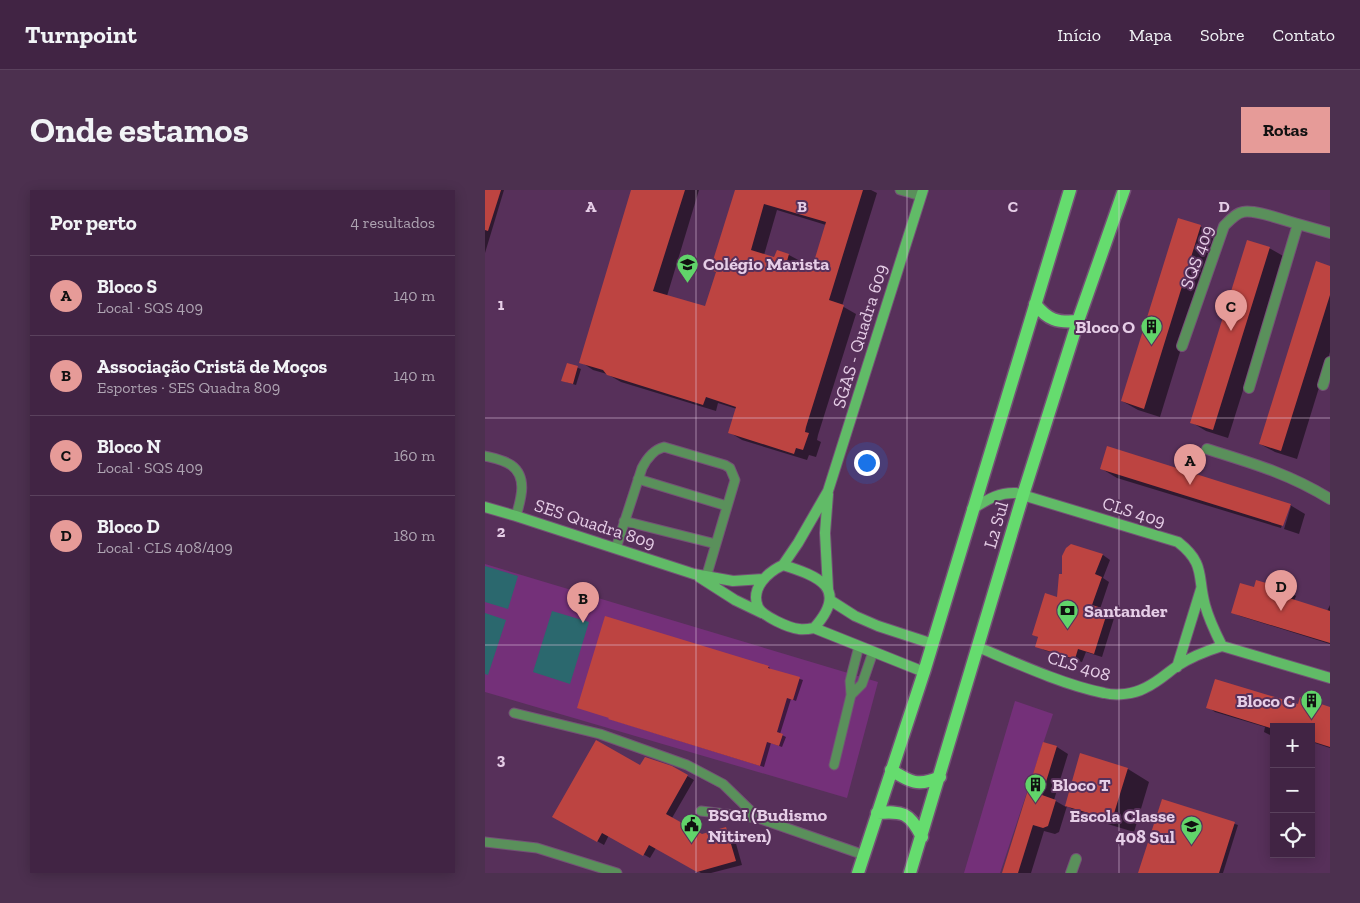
<!DOCTYPE html>
<html lang="pt">
<head>
<meta charset="utf-8">
<style>
	:root { --surface:#412444; --page:#4c304f; --text:#f1f3f6; --muted:#aea4b2; --line:#5a415d; --accent:#e69b98 }
	body { margin:0; font-family:"Zilla Slab",serif; background:var(--page); color:var(--text) }
	.controls { position:absolute; right:15px; bottom:15px; display:grid; overflow:hidden; border-radius:0px; box-shadow:0 2px 12px #0003 }
	.controls button { width:45px; height:45px; display:grid; place-items:center; padding:0; border:0; border-bottom:1px solid var(--line); background:var(--surface); color:var(--text); font:25px sans-serif }
	.you { position:absolute; left:381px; top:272px; width:18px; height:18px; margin:-12px; border:4px solid #fff; border-radius:50%; background:#1a73e8; box-shadow:0 0 0 8px #1a73e833 }
	.badge { display:grid; place-items:center; width:32px; height:32px; border-radius:50%; background:var(--accent); color:#111; font-size:16px; font-weight:700 }
	.pin { position:absolute; translate:-50% -41px; filter:drop-shadow(0 1px 2px #0008) }
	.pin::after { content:''; position:absolute; top:26px; width:18px; height:15px; background:inherit; clip-path:polygon(0 0,100% 0,50% 100%) }
	.list { margin:0; padding:0; list-style:none }
	h2 { display:flex; justify-content:space-between; align-items:center; height:65px; margin:0; padding:0 20px; font-size:21px }
	h2 small { font-size:16px; font-weight:400; color:var(--muted) }
	.list li { display:grid; grid-template-columns:32px 1fr auto; gap:15px; align-items:center; box-sizing:border-box; height:80px; padding:0 20px; border-top:1px solid var(--line) }
	.list b { display:block; font-size:19px; white-space:nowrap }
	.list p { margin:0; font-size:16px; white-space:nowrap; color:var(--muted) }
	.list em { font-size:16px; font-style:normal; color:var(--muted) }
	.icon { flex:none; width:28px; height:28px; fill:none; stroke:currentColor; stroke-width:2; stroke-linecap:round; stroke-linejoin:round }
	.map { position:relative; flex:none; width:845px; height:683px; overflow:hidden; border-radius:0px }
	header { display:flex; align-items:center; gap:30px; box-sizing:border-box; height:70px; padding:0 25px; background:var(--surface); border-bottom:1px solid var(--line) }
	header strong { font-size:24px }
	nav { display:flex; gap:28px; margin-inline-start:auto; font-size:18px }
	.intro { display:flex; align-items:center; justify-content:space-between; box-sizing:border-box; height:120px; padding:0 30px }
	h1 { margin:0; font-size:35px }
	.button { padding:12px 22px; border-radius:0px; background:var(--accent); color:#111; font-size:18px; font-weight:700 }
	main { display:flex; gap:30px; padding:0 30px }
	aside { flex:1; background:var(--surface); border-radius:0px; box-shadow:0 2px 12px #0003 }
	.map>svg:first-child { display:block }
	.green { fill:#743079 }
	.water { fill:#2b686e }
	.shadow { fill:#0007; fill-rule:evenodd }
	.building { fill:#bd4441; fill-rule:evenodd }
	.lines { fill:none; stroke-linecap:round; stroke-linejoin:round }
	.lane-casing { stroke:#745076; stroke-width:11 }
	.street-casing { stroke:#745076; stroke-width:12 }
	.secondary-casing { stroke:#745076; stroke-width:12 }
	.primary-casing { stroke:#745076; stroke-width:15 }
	.lane { stroke:#5a905b; stroke-width:9 }
	.street { stroke:#5a905b; stroke-width:10 }
	.secondary { stroke:#61bb67; stroke-width:10 }
	.primary { stroke:#65dc6e; stroke-width:12 }
	.grid { fill:none; stroke:#e6cee7; stroke-width:1; stroke-opacity:0.55 }
	.labels { text-anchor:middle; dominant-baseline:central; stroke-width:4; stroke-linejoin:round; paint-order:stroke }
	.street-label { font-size:18px; fill:#e6cee7; stroke:#57305a }
	.poi-label { font-size:18px; font-weight:bold; fill:#e6cee7; stroke:#57305a; text-anchor:start }
	.grid-label { font-size:16px; text-anchor:middle; font-weight:bold; fill:#e6cee7; stroke:#57305a; stroke-width:4; stroke-linejoin:round; paint-order:stroke }
</style>
</head>
<body>
<header>
<strong>Turnpoint</strong>
<nav><a>Início</a><a>Mapa</a><a>Sobre</a><a>Contato</a></nav>
</header>
<div class="intro"><h1>Onde estamos</h1><a class="button">Rotas</a></div>
<main>
<aside>
<h2>Por perto<small>4 resultados</small></h2>
<ul class="list">
<li><span class="badge">A</span><div><b>Bloco S</b><p>Local · SQS 409</p></div><em>140 m</em></li>
<li><span class="badge">B</span><div><b>Associação Cristã de Moços</b><p>Esportes · SES Quadra 809</p></div><em>140 m</em></li>
<li><span class="badge">C</span><div><b>Bloco N</b><p>Local · SQS 409</p></div><em>160 m</em></li>
<li><span class="badge">D</span><div><b>Bloco D</b><p>Local · CLS 408/409</p></div><em>180 m</em></li>
</ul>
</aside>
<div class="map">
<svg width="845" height="683" viewBox="0 0 845 683">
	<rect width="100%" height="100%" fill="#57305a"/>
	<path class="green" d="M0 374 393 492 362 608 0 502Z
		M530 511 568 524 515 683H479Z"/>
	<path class="water" d="M0 376 33 386 23 419 0 412Z
		M67 421 104 432 85 494 48 482Z
		M0 423 21 430 3 485 0 484Z"/>
	<path class="shadow" d="M0 0H19L0 63Z
		M147 0H214L182 106 221 118 232 83 227 80 252 0H386L392 3 357 116 371 124 333 245 332 250 336 252 331 267 324 265 322 270 257 250 244 242 252 219 233 213 231 221 136 192 122 184 108 180 96 172ZM292 20 341 35 328 80 315 76 317 72 304 65 293 61 290 69 279 65Z
		M694 30 716 37 731 45 675 227 653 220 637 211Z
		M784 58 800 67 743 248 721 241 706 232Z
		M845 77V162L812 269 790 262 775 254Z
		M83 174 96 179 91 195 81 192Z
		M617 279 805 315 820 324 814 344 799 339 806 316H804L796 338 632 288Z
		M587 355 618 365 625 370 618 388 624 392 615 419 630 425 617 467 601 462 597 472 559 460 552 456 554 448 548 444 574 408Z
		M770 399 803 401 811 406 809 411 842 421 845 415V454L755 426 747 422Z
		M121 428 284 477 286 480 318 490 311 511 306 509 295 544 301 547 297 557 286 553 279 577 128 530Z
		M813 516 845 518V558L827 552 826 555V537H789V547L779 542 780 537 730 522 723 517Z
		M559 553 572 557 583 564 569 610 581 617 596 565 643 579 664 592 649 642 603 628 582 616 574 642 570 644 559 641 546 683H518Z
		M155 577H187L209 590 187 628 217 645 241 639 248 643 257 675 226 683H216L171 658 165 668 124 645 119 655 69 627Z
		M677 610 753 635 738 683H655Z"/>
	<path class="building" d="M0 0H16L3 41 0 40Z
		M146 0H200L168 101 220 116 231 82 225 80 250 0H378L344 110 359 115 321 237 320 242 324 243 318 260 311 258 309 264 243 243 251 217 221 207 218 215 122 185 118 180 94 173ZM279 14 341 32 327 78 302 71 304 64 292 60 289 67 266 60Z
		M693 28 716 35 659 219 636 211Z
		M762 50 785 57 728 240 705 233Z
		M831 71 845 76V105L796 261 774 254Z
		M82 173 93 176 88 194 76 191Z
		M622 256 806 314 798 336 615 279Z
		M586 354 618 364 610 384 617 387 607 415 623 420 609 464 593 459 590 469 550 457 553 447 547 445 560 403 572 407 574 384H577V366L581 358Z
		M771 390 804 400 801 407 845 421V453L746 423 755 393 769 397Z
		M120 426 284 476 283 478 315 487 308 510 302 508 292 542 298 544 294 556 282 552 275 576 123 529 124 528 92 518Z
		M730 489 813 514 815 507 845 517V557L826 551V537H789V539L721 518Z
		M111 550 155 575 160 567 187 576 203 585 181 624 217 644 241 637 251 671 212 682 164 655 158 666 117 643 112 652 67 627Z
		M558 552 572 556 557 605 571 610 563 636 558 638 548 635 533 683H517Z
		M595 563 643 578 627 630 580 616Z
		M677 609 750 632 734 683H653Z"/>
	<g class="lines">
		<defs>
			<path id="lane" d="M415 0 436 6
				M0 266C8 268 19 270 26 275 43 287 36 309 31 326
				M153 289 242 316
				M139 331 231 354
				M131 358 157 278C162 268 168 260 179 257L240 275 245 278 250 290 220 391
				M366 505 377 494 388 462
				M29 523 115 544 202 575 238 594 273 628 379 665
				M349 575 366 505 365 491 374 456
				M216 621 273 628
				M0 652 52 658 132 683"/>
			<path id="street" d="M697 156 739 36C744 31 751 23 758 22 769 19 801 31 813 34
				M838 195 845 172
				M764 198 813 34 845 43
				M722 259C767 273 805 284 845 309
				M586 683 591 669"/>
			<path id="secondary" d="M343 304 340 343 343 399
				M0 317 31 326 209 384 248 391 278 389
				M487 319C502 310 514 302 531 303L693 352C721 374 712 386 720 415 724 430 730 442 737 456
				M298 375 313 353 343 301 438 0
				M298 375C333 386 365 398 329 438 324 439 319 440 314 439 304 438 277 426 273 417 265 398 283 382 298 375Z
				M214 387 250 410 277 423
				M345 410 370 426 393 436 448 454
				M329 438 439 482
				M737 456 845 488
				M493 457C531 473 579 495 619 503 632 506 649 504 660 498 673 492 681 484 692 476 706 467 721 461 737 456
				M692 477 716 399"/>
			<path id="primary" d="M550 114C563 130 572 133 593 131
				M406 580C425 592 433 597 455 587
				M392 623C418 621 424 622 437 647
				M373 683 439 482 585 0
				M425 683 538 305 593 131 639 0"/>
		</defs>
		<use href="#lane" class="lane-casing"/>
		<use href="#street" class="street-casing"/>
		<use href="#secondary" class="secondary-casing"/>
		<use href="#primary" class="primary-casing"/>
		<use href="#lane" class="lane"/>
		<use href="#street" class="street"/>
		<use href="#secondary" class="secondary"/>
		<use href="#primary" class="primary"/>
	</g>
	<path class="grid" d="M211 0V683M422 0V683M634 0V683M0 228H845M0 455H845"/>
	<defs>
		<symbol id="university-pin" viewBox="-11 -11 22 30"><path d="M0 17L-7.5 6A9.5 9.5 0 1 1 7.5 6Z" fill="#61d46a" stroke="#57305a"/><path d="M0-5L7-2L0 1L-7-2ZM-4 1L0 2.5L4 1V4Q0 6-4 4Z" fill="#111"/></symbol>
		<symbol id="building-pin" viewBox="-11 -11 22 30"><path d="M0 17L-7.5 6A9.5 9.5 0 1 1 7.5 6Z" fill="#61d46a" stroke="#57305a"/><path d="M-4-6H4V6H1V3H-1V6H-4ZM-2.5-4.3h1.7v1.8h-1.7ZM.8-4.3h1.7v1.8H.8ZM-2.5-1h1.7V.8h-1.7ZM.8-1h1.7V.8H.8Z" fill="#111"/></symbol>
		<symbol id="bank-pin" viewBox="-11 -11 22 30"><path d="M0 17L-7.5 6A9.5 9.5 0 1 1 7.5 6Z" fill="#61d46a" stroke="#57305a"/><path d="M-6-4H6V4H-6ZM0-2.3a2.3 2.3 0 1 0 0 4.6a2.3 2.3 0 1 0 0-4.6Z" fill="#111"/></symbol>
		<symbol id="civic-pin" viewBox="-11 -11 22 30"><path d="M0 17L-7.5 6A9.5 9.5 0 1 1 7.5 6Z" fill="#61d46a" stroke="#57305a"/><path d="M-.6-6.5H3V-4.5H.6V-3L4-1V1h2V6H-6V1h2V-1L-.6-3ZM-1.2 2.5V6h2.4V2.5Z" fill="#111"/></symbol>
		<symbol id="school-pin" viewBox="-11 -11 22 30"><path d="M0 17L-7.5 6A9.5 9.5 0 1 1 7.5 6Z" fill="#61d46a" stroke="#57305a"/><path d="M0-5L7-2L0 1L-7-2ZM-4 1L0 2.5L4 1V4Q0 6-4 4Z" fill="#111"/></symbol>
	</defs>
	<g fill-rule="evenodd">
		<use href="#university-pin" x="190" y="62" width="25" height="34"/>
		<use href="#building-pin" x="654" y="124" width="25" height="34"/>
		<use href="#bank-pin" x="570" y="408" width="25" height="34"/>
		<use href="#building-pin" x="814" y="498" width="25" height="34"/>
		<use href="#building-pin" x="538" y="582" width="25" height="34"/>
		<use href="#civic-pin" x="194" y="622" width="25" height="34"/>
		<use href="#school-pin" x="694" y="624" width="25" height="34"/>
	</g>
	<g class="labels">
		<g class="street-label">
			<text transform="translate(712 67) rotate(-70)">SQS 409</text>
			<text transform="translate(375 146) rotate(-73)">SGAS - Quadra 609</text>
			<text transform="translate(649 322) rotate(17)">CLS 409</text>
			<text transform="translate(110 334) rotate(18)">SES Quadra 809</text>
			<text transform="translate(511 335) rotate(-74)">L2 Sul</text>
			<text transform="translate(594 476) rotate(17)">CLS 408</text>
		</g>
		<g class="poi-label">
			<text x="218" y="74">Colégio Marista</text>
			<text x="650" y="137" text-anchor="end">Bloco O</text>
			<text x="599" y="421">Santander</text>
			<text x="810" y="511" text-anchor="end">Bloco C</text>
			<text x="567" y="595">Bloco T</text>
			<text x="223" y="625">BSGI (Budismo<tspan x="223" dy="21">Nitiren)</tspan></text>
			<text x="690" y="626" text-anchor="end">Escola Classe<tspan x="690" dy="21">408 Sul</tspan></text>
		</g>
	</g>
	<g class="grid-label">
		<text x="106" y="22">A</text>
		<text x="317" y="22">B</text>
		<text x="528" y="22">C</text>
		<text x="739" y="22">D</text>
		<text x="16" y="120">1</text>
		<text x="16" y="347">2</text>
		<text x="16" y="575">3</text>
	</g>
</svg>
<div class="controls">
<button>+</button>
<button>−</button>
<button><svg class="icon" aria-label="locate" viewBox="0 0 24 24"><circle cx="12" cy="12" r="6"/><path d="M12 2v4M12 18v4M2 12h4M18 12h4"/></svg></button>
</div>
<div class="you"></div>
<div class="pin badge" style="left:705px;top:295px">A</div>
<div class="pin badge" style="left:98px;top:433px">B</div>
<div class="pin badge" style="left:746px;top:141px">C</div>
<div class="pin badge" style="left:796px;top:421px">D</div>
</div>
</main>
</body>
</html>
